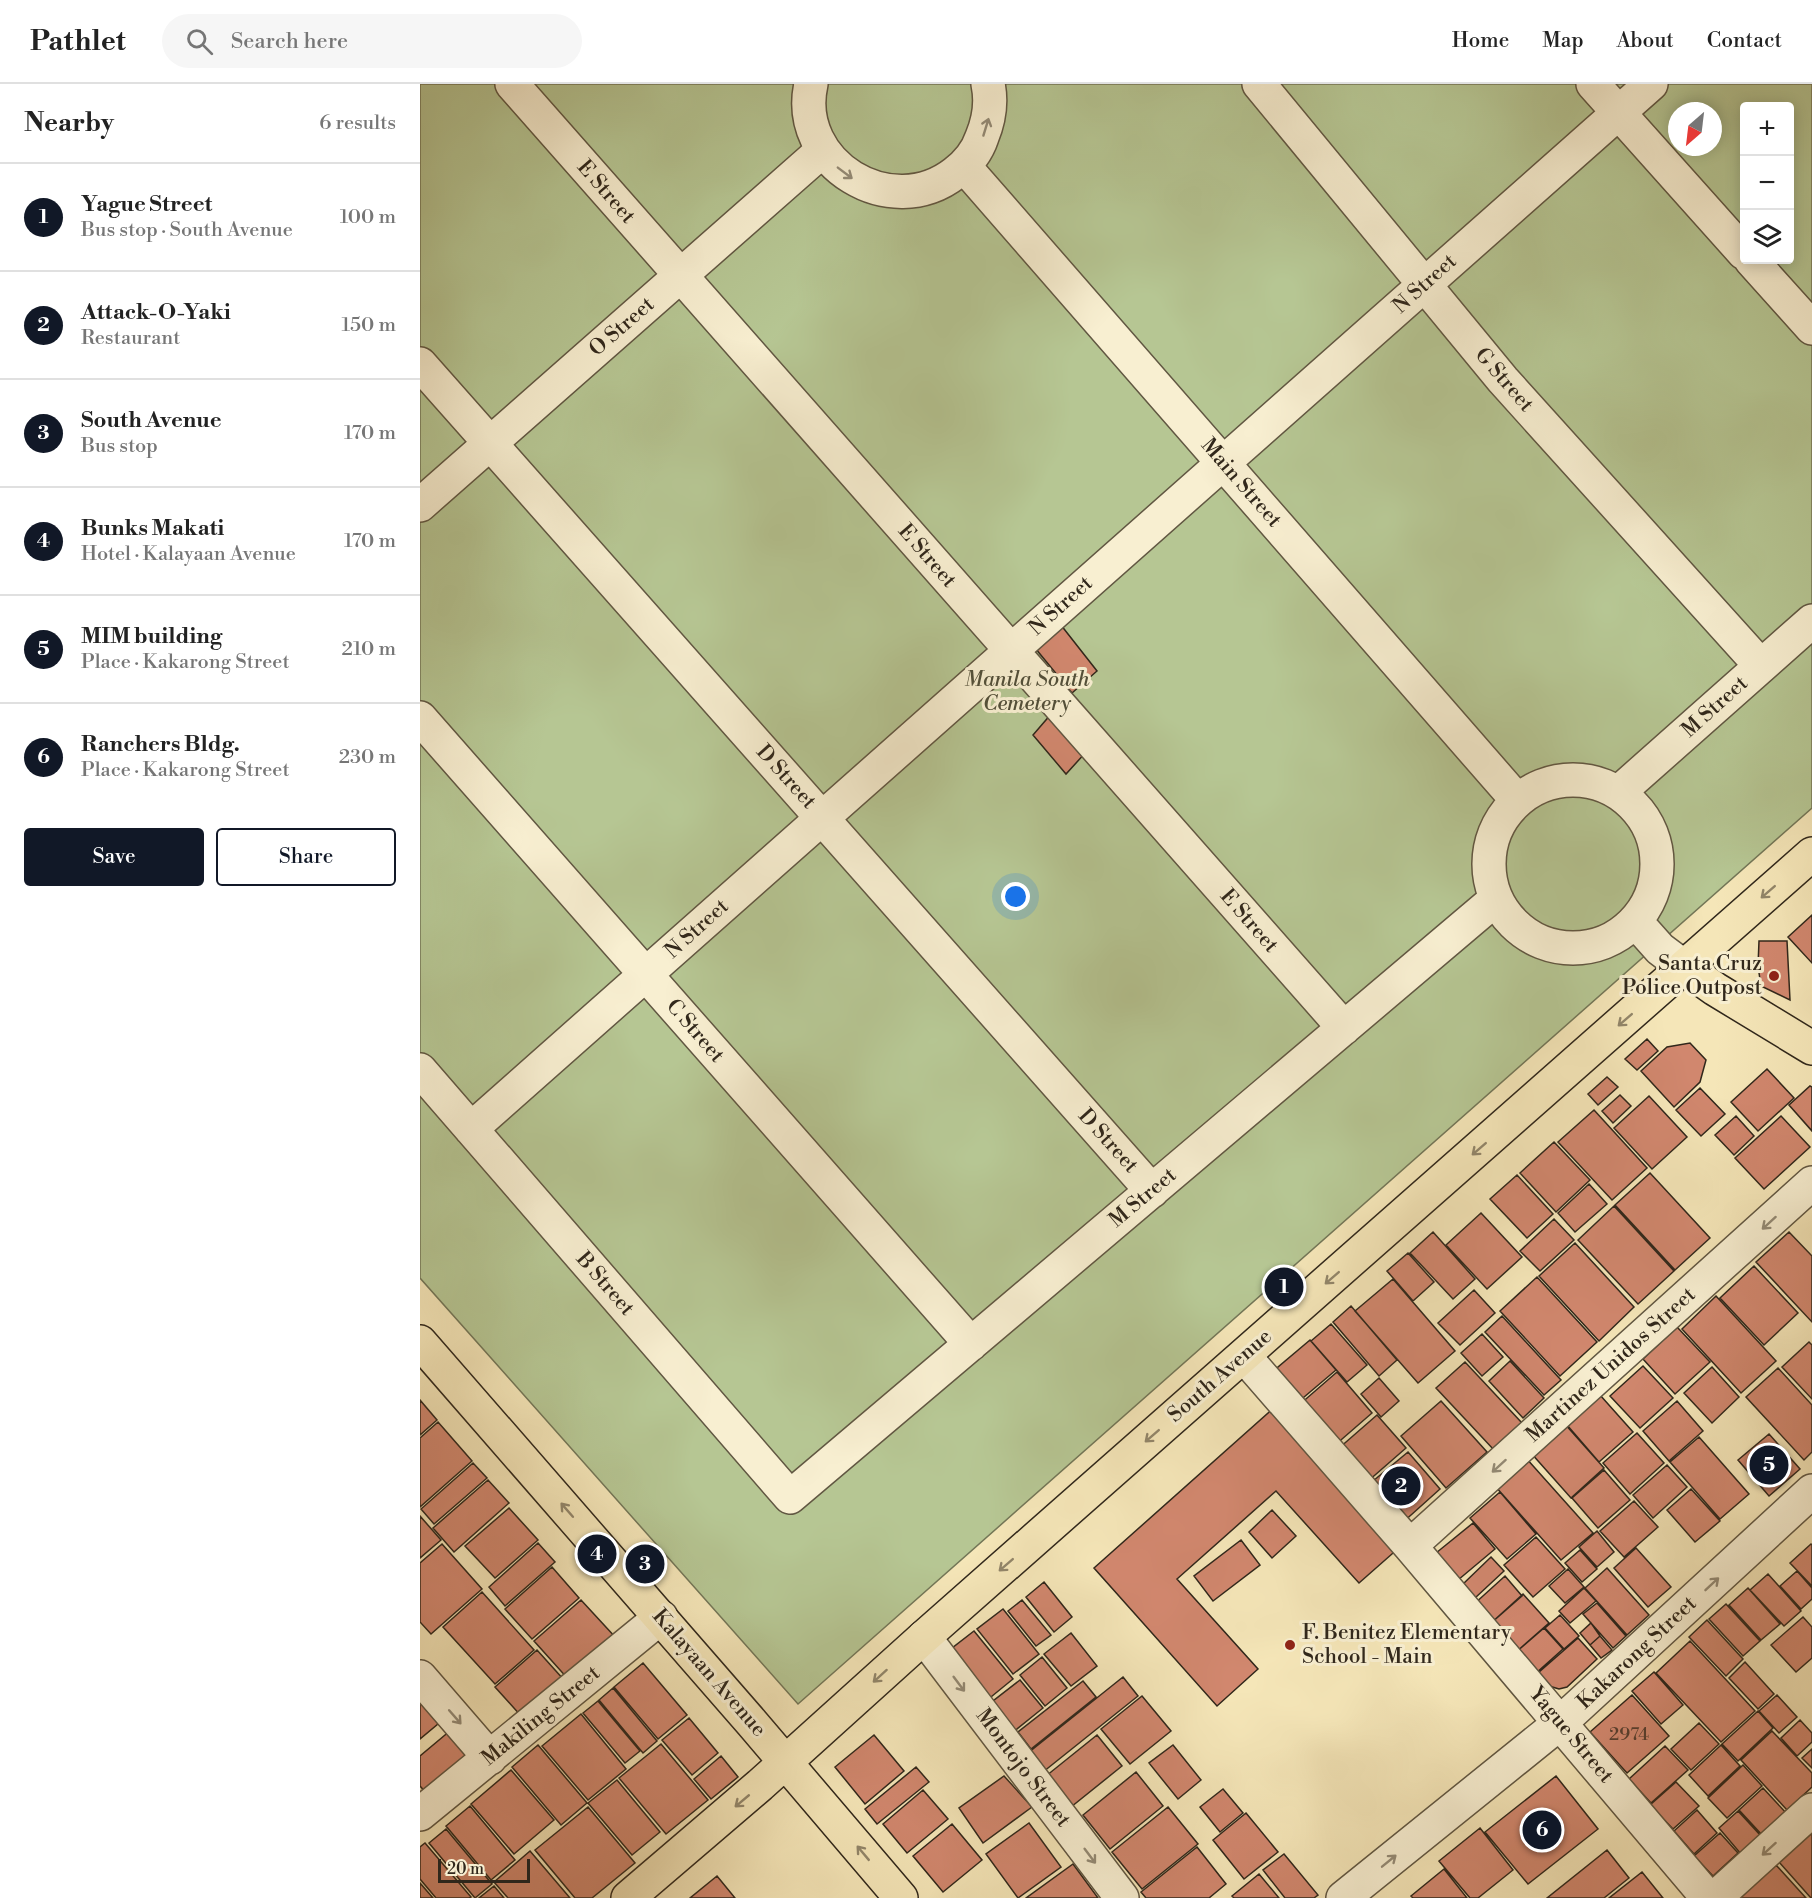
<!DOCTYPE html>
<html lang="en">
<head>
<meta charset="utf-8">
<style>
	:root { --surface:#fff; --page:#f6f6f6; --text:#222; --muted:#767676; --line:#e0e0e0; --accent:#111827 }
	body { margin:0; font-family:"Libre Bodoni",serif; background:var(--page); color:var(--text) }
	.controls { position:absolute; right:18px; top:18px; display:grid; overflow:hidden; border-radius:6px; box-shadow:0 3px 15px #0003 }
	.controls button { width:54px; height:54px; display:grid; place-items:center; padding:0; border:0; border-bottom:2px solid var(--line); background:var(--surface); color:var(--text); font:30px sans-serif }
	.compass { position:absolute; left:1248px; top:18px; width:54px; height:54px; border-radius:50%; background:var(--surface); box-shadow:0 3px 15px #0003; rotate:208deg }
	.scale { position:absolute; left:18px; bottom:15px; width:92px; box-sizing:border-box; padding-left:6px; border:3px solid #30271b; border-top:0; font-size:16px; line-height:21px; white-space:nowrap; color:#30271b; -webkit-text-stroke:4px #f8efd1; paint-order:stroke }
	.you { position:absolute; left:596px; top:813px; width:21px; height:21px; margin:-15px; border:4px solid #fff; border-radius:50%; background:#1a73e8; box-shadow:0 0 0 9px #1a73e833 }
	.badge { display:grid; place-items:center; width:39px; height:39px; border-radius:50%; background:var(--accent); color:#fff; font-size:20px; font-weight:700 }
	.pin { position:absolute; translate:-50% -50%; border:3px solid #fff; box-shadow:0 2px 6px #0006 }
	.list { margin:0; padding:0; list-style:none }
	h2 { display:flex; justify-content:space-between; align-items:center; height:78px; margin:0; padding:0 24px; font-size:26px }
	h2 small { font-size:20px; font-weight:400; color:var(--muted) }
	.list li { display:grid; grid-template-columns:39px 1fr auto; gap:18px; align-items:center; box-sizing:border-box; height:108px; padding:0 24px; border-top:2px solid var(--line) }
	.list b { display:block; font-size:22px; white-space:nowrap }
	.list p { margin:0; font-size:20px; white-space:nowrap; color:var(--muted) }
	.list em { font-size:20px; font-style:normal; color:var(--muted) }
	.actions { display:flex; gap:12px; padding:18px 24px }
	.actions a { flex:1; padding:14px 0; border:2px solid var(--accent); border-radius:6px; text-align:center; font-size:21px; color:var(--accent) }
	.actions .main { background:var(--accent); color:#fff }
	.icon { flex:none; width:33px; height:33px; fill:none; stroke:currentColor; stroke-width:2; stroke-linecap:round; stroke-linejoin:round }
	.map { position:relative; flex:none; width:1392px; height:1814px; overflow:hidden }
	header { display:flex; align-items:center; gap:36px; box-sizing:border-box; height:84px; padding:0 30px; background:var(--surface); border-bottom:2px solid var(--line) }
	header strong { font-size:28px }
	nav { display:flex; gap:33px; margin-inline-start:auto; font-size:21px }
	.search { width:420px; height:54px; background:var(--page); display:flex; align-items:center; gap:15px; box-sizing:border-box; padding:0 21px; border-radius:33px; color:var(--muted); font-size:22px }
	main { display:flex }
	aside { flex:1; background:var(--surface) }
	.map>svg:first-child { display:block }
	.green { fill:#b6c693; stroke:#737657; stroke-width:1.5; fill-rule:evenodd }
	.building { fill:#d1876e; stroke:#30271b; stroke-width:1.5 }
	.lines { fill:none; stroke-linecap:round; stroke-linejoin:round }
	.minor-casing { stroke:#615742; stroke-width:36 }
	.major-casing { stroke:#30271b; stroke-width:36 }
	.minor { stroke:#f8efd1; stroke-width:33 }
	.major { stroke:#f5e6b8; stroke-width:33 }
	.oneway { stroke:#948b76 }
	.oneway2 { stroke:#92866a }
	.poi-dot { fill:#8f2418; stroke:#f8efd1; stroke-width:2 }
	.labels { text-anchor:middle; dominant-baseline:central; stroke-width:6; stroke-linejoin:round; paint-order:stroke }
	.number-label { font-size:18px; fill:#583f30 }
	.street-label { font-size:21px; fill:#30271b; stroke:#f8efd1 }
	.park-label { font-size:21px; font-style:italic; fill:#524f39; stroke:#f8efd1 }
	.poi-label { font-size:21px; fill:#30271b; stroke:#f8efd1; text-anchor:end }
</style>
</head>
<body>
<header>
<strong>Pathlet</strong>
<div class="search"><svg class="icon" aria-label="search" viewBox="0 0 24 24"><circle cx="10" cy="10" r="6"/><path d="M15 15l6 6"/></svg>Search here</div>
<nav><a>Home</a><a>Map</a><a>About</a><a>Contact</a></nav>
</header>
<main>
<aside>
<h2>Nearby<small>6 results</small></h2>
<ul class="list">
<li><span class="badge">1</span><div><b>Yague Street</b><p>Bus stop · South Avenue</p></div><em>100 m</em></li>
<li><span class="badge">2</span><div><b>Attack-O-Yaki</b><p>Restaurant</p></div><em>150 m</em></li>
<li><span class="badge">3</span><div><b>South Avenue</b><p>Bus stop</p></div><em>170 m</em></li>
<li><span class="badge">4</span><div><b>Bunks Makati</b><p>Hotel · Kalayaan Avenue</p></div><em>170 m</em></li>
<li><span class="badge">5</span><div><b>MIM building</b><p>Place · Kakarong Street</p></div><em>210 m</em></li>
<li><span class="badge">6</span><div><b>Ranchers Bldg.</b><p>Place · Kakarong Street</p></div><em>230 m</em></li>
</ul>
<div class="actions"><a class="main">Save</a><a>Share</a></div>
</aside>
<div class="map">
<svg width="1392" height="1814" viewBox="0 0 1392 1814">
	<rect width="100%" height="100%" fill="#f5e6b8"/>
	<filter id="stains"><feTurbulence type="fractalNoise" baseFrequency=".00333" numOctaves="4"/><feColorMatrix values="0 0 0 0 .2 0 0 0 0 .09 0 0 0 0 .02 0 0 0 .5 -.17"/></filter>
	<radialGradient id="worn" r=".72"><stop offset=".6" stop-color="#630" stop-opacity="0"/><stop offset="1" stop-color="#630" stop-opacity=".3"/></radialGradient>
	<path class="green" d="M0 0H1392V724L378 1620 0 1194ZM1324 22H1370V176H1324ZM1257 27H1293V63H1257Z"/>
	<path class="building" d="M637 536 677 587 652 609 611 559Z
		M632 629 667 667 646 690 613 651Z
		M1392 831V879L1368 853Z
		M1339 857H1367L1370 916 1341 902 1338 882Z
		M1227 955 1238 967 1217 986 1205 975Z
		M1270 959 1286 976 1280 998 1254 1023 1221 987 1247 963Z
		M1347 985 1374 1014 1338 1047 1311 1018Z
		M1187 993 1198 1003 1178 1021 1168 1010Z
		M1390 1002 1392 1003V1047L1369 1021Z
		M1280 1004 1305 1030 1281 1052 1256 1026Z
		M1200 1011 1211 1022 1193 1039 1182 1027Z
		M1229 1012 1267 1053 1232 1085 1194 1044Z
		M1174 1026 1227 1084 1192 1116 1138 1058Z
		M1316 1032 1334 1052 1314 1071 1295 1051Z
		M1361 1032 1390 1063 1344 1105 1315 1074Z
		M1134 1058 1170 1096 1136 1128 1100 1089Z
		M1230 1089 1290 1154 1255 1186 1195 1121Z
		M1097 1091 1133 1130 1107 1154 1070 1115Z
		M1169 1100 1187 1120 1155 1148 1138 1129Z
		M1194 1122 1254 1187 1218 1220 1158 1156Z
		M1061 1129 1102 1173 1067 1205 1026 1161Z
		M1134 1135 1154 1156 1120 1187 1100 1167Z
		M1013 1148 1055 1195 1033 1215 990 1169Z
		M1369 1148 1392 1172V1238L1336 1178Z
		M1155 1159 1214 1223 1179 1257 1119 1192Z
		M988 1169 1014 1198 993 1217 967 1187Z
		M1334 1182 1378 1229 1344 1261 1300 1214Z
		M1117 1193 1177 1258 1140 1292 1080 1227Z
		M973 1195 1035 1267 998 1299 935 1227Z
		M1054 1206 1075 1229 1040 1261 1018 1239Z
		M1296 1212 1356 1277 1321 1309 1262 1245Z
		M931 1222 977 1276 959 1292 913 1238Z
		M1082 1232 1141 1296 1124 1311 1065 1248Z
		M911 1240 947 1281 927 1298 891 1257Z
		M1257 1243 1290 1278 1255 1310 1223 1275Z
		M1062 1250 1083 1273 1062 1292 1041 1269Z
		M890 1256 916 1286 877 1319 851 1289Z
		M1389 1258 1392 1261V1315L1362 1283Z
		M1090 1277 1124 1314 1103 1334 1069 1297Z
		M1045 1278 1102 1339 1074 1366 1016 1304Z
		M1223 1282 1253 1314 1220 1344 1190 1312Z
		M1292 1283 1319 1313 1292 1339 1264 1309Z
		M1358 1284 1392 1321V1368L1384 1376 1326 1313Z
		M917 1288 952 1329 914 1362 879 1321Z
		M959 1294 979 1317 961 1333 941 1310Z
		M1180 1311 1213 1348 1179 1378 1147 1341Z
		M0 1316 17 1336 0 1351Z
		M1021 1317 1067 1368 1026 1404 981 1352Z
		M1257 1317 1283 1347 1249 1377 1223 1347Z
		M856 1322 981 1462 939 1499 856 1407 757 1495 838 1585 797 1622 674 1484Z
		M957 1331 986 1364 947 1398 918 1365Z
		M18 1338 52 1377 0 1423V1354Z
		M1144 1339 1184 1384 1151 1414 1111 1369Z
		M1217 1349 1244 1379 1210 1410 1183 1379Z
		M1349 1350 1380 1385 1349 1412 1318 1376Z
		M1279 1353 1329 1410 1300 1435 1250 1378Z
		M988 1368 1020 1405 981 1440 947 1402Z
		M1106 1374 1173 1449 1141 1476 1075 1402Z
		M53 1379 67 1394 14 1440 1 1425Z
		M1247 1381 1267 1403 1233 1434 1213 1411Z
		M1184 1386 1210 1416 1178 1444 1152 1414Z
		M68 1396 89 1419 34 1468 13 1444Z
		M1271 1405 1300 1437 1275 1458 1247 1426Z
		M1080 1408 1116 1450 1087 1475 1050 1434Z
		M1214 1417 1238 1443 1204 1473 1180 1447Z
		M89 1424 118 1456 75 1494 45 1462Z
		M852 1426 876 1452 852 1474 829 1448Z
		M0 1432 21 1456 0 1474Z
		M1053 1439 1075 1465 1038 1496 1016 1469Z
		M1177 1447 1194 1468 1177 1483 1159 1463Z
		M1116 1453 1145 1485 1113 1513 1084 1481Z
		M821 1456 840 1481 793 1517 774 1492Z
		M118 1459 135 1478 85 1522 69 1503Z
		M22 1460 62 1505 11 1550 0 1538V1479Z
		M1391 1460 1392 1461V1502L1370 1479Z
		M1216 1464 1251 1503 1228 1523 1194 1484Z
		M1160 1466 1177 1485 1162 1498 1145 1479Z
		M1071 1473 1084 1487 1055 1514 1042 1501Z
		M132 1483 159 1514 112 1555 85 1525Z
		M1187 1484 1229 1531 1207 1551 1165 1504Z
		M1148 1485 1164 1503 1145 1519 1129 1502Z
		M1377 1487 1392 1504V1515L1381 1525 1360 1502Z
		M1348 1490 1381 1527 1364 1542 1330 1506Z
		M1085 1492 1102 1512 1070 1540 1053 1521Z
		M624 1498 652 1533 634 1548 606 1513Z
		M1164 1504 1176 1517 1150 1539 1139 1527Z
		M1328 1504 1360 1540 1341 1556 1309 1521Z
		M62 1508 114 1566 75 1600 23 1543Z
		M1103 1510 1129 1539 1095 1569 1070 1540Z
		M161 1516 196 1554 149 1596 114 1557Z
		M602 1516 631 1551 616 1562 588 1527Z
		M1177 1519 1206 1552 1193 1564 1163 1530Z
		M1306 1520 1340 1557 1323 1572 1289 1535Z
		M583 1525 619 1570 593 1590 557 1545Z
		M1140 1531 1159 1552 1144 1565 1125 1544Z
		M1383 1533 1392 1543V1574L1376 1588 1351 1561Z
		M1287 1536 1323 1575 1306 1592 1269 1553Z
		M1171 1539 1180 1552 1170 1561 1160 1549Z
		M1124 1544 1143 1565 1115 1590 1095 1569Z
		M554 1547 593 1595 566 1617 527 1568Z
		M651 1549 677 1582 651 1602 624 1570Z
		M1180 1552 1192 1566 1181 1574 1170 1561Z
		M1158 1554 1177 1575 1147 1603 1139 1605 1129 1602 1118 1589Z
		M1270 1557 1335 1627 1301 1658 1236 1589Z
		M117 1566 144 1596 102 1633 75 1603Z
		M622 1573 647 1604 625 1622 600 1591Z
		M1325 1578 1354 1610 1338 1625 1309 1594Z
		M223 1579 267 1631 238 1655 194 1603Z
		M1234 1588 1263 1621 1241 1640 1212 1607Z
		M703 1593 718 1612 623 1688 608 1669Z
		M600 1596 623 1624 587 1653 564 1624Z
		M663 1597 676 1613 611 1665 598 1648Z
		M193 1604 237 1657 223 1669 179 1616Z
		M0 1607 24 1635 0 1655Z
		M1212 1611 1249 1652 1207 1689 1170 1648Z
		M1357 1611 1377 1633 1359 1649 1339 1627Z
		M722 1612 751 1647 710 1680 681 1645Z
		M178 1617 220 1667 205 1679 163 1629Z
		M1338 1627 1353 1644 1318 1677 1302 1660Z
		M161 1630 206 1685 168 1716 122 1662Z
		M269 1634 298 1669 272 1691 242 1656Z
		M1380 1636 1392 1649V1658L1377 1672 1361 1654Z
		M1279 1639 1299 1660 1271 1686 1251 1665Z
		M31 1646 54 1673 8 1711 0 1702V1672Z
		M1352 1647 1392 1689V1703L1367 1726 1321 1676Z
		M454 1651 484 1687 445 1720 415 1683Z
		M677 1651 702 1682 651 1723 626 1692Z
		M241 1660 288 1716 246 1750 199 1694Z
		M118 1661 167 1719 141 1741 92 1683Z
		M753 1661 781 1696 758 1715 729 1679Z
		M1301 1661 1320 1682 1288 1712 1269 1691Z
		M1245 1662 1268 1686 1231 1719 1209 1695Z
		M1392 1665V1684L1382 1674Z
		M301 1672 318 1693 291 1715 274 1695Z
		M1323 1681 1342 1702 1307 1734 1288 1714Z
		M496 1683 509 1698 457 1740 445 1725Z
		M91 1686 134 1736 94 1770 51 1720Z
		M716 1688 743 1722 690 1765 663 1731Z
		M584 1692 612 1723 563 1759 539 1724Z
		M1136 1692 1178 1745 1108 1800 1065 1748Z
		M197 1696 240 1748 212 1771 168 1719Z
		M1256 1698 1279 1722 1253 1745 1230 1721Z
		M1343 1704 1367 1730 1343 1752 1319 1726Z
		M803 1705 823 1729 800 1748 780 1723Z
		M503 1706 528 1735 487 1769 463 1740Z
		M50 1722 95 1776 71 1796 26 1742Z
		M168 1723 215 1779 172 1814H155L115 1766Z
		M748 1723 778 1760 722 1805 692 1768Z
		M1277 1726 1297 1749 1274 1770 1254 1747Z
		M1318 1727 1341 1752 1321 1770 1299 1744Z
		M826 1729 858 1768 824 1795 793 1756Z
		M609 1739 641 1783 598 1814 566 1770Z
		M532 1740 562 1776 523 1808 493 1772Z
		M1060 1744 1093 1786 1058 1814H1050L1019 1777Z
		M26 1745 72 1800 55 1814 9 1759Z
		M1300 1749 1318 1769 1293 1792 1274 1772Z
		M1392 1749V1814H1391L1359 1778Z
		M5 1759 51 1813 49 1814H16L0 1795V1763Z
		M777 1763 806 1800 789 1814H726L721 1808Z
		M1187 1766 1209 1794 1184 1814H1127Z
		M110 1767 150 1814H88L74 1798Z
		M864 1770 898 1811 894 1814H865L843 1786Z
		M653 1780 678 1814H606Z
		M1356 1781 1386 1814H1318Z
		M1024 1785 1047 1814H993L991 1812Z
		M1222 1788 1243 1814H1189Z
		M839 1790 859 1814H814L812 1812Z
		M297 1792 315 1814H270Z
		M0 1799 13 1814H0Z
		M74 1802 84 1814H59Z"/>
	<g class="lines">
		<defs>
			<path id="minor" d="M92 0 924 944
				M391 0C373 80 471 139 535 89 547 80 557 68 562 53 569 36 572 19 568 0
				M839 0 1083 296 1341 582
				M1173 0 1324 169
				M544 82 1097 716
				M1331 176 1392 244
				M0 280 732 1107
				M0 421 403 66
				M0 634 551 1260
				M1069 780a84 84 0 1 1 168 0a84 84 0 1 1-168 0Z
				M1198 709 1392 537
				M1216 838 1240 865 1264 883
				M0 986 370 1413 1076 815
				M51 1045 1231 0
				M824 1272 990 1462 1288 1814
				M990 1462 1392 1099
				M504 1553 702 1814
				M0 1593 70 1674
				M0 1730 241 1533
				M923 1814 1140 1639 1392 1407
				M1295 1814 1392 1726"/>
			<path id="major" d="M1264 883 1295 905 1392 964
				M0 1258 332 1639 481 1814
				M208 1814 340 1701 504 1553 1392 770"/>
		</defs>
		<use href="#minor" class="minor-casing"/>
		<use href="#major" class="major-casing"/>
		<use href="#minor" class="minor"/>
		<use href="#major" class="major"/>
	</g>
	<defs><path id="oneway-shaft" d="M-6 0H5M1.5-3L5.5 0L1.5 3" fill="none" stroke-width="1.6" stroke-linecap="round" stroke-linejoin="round" transform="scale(1.5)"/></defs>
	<g class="oneway">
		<use href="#oneway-shaft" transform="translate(566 43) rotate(-73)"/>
		<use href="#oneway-shaft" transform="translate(425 89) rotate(37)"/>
		<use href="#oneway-shaft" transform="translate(1349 1139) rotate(138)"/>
		<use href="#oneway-shaft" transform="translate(1079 1382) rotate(138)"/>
		<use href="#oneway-shaft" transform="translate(1292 1500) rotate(-43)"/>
		<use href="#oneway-shaft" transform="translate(539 1600) rotate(53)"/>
		<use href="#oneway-shaft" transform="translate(35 1633) rotate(49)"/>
		<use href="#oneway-shaft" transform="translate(1349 1765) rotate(138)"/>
		<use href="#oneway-shaft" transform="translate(670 1772) rotate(53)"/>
		<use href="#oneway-shaft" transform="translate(969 1777) rotate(-39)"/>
	</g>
	<g class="oneway2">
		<use href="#oneway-shaft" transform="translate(1348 808) rotate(139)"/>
		<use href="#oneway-shaft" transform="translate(1205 936) rotate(139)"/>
		<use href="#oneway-shaft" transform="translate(1059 1065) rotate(139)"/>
		<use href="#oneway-shaft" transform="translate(912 1194) rotate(139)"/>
		<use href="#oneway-shaft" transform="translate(732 1352) rotate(139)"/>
		<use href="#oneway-shaft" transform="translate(147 1426) rotate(-131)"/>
		<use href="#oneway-shaft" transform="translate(586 1481) rotate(139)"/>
		<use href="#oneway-shaft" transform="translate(460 1592) rotate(138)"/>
		<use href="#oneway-shaft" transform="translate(322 1717) rotate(140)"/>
		<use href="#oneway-shaft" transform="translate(443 1769) rotate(-130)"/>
	</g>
	<g class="poi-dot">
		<circle cx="1354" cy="892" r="6"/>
		<circle cx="870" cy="1561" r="6"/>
	</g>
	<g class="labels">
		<g class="number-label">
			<text x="1209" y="1650">2974</text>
		</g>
		<g class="street-label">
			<text transform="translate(186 108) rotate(49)">E Street</text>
			<text transform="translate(1005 200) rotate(-42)">N Street</text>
			<text transform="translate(202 243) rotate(-41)">O Street</text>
			<text transform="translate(1084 296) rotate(49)">G Street</text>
			<text transform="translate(821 399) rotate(49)">Main Street</text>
			<text transform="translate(507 472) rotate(49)">E Street</text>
			<text transform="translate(641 522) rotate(-42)">N Street</text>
			<text transform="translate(1295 623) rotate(-42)">M Street</text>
			<text transform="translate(366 693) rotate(48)">D Street</text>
			<text transform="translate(829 837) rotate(49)">E Street</text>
			<text transform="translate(277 845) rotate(-42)">N Street</text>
			<text transform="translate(275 947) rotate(49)">C Street</text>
			<text transform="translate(688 1057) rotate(48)">D Street</text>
			<text transform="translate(723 1114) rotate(-40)">M Street</text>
			<text transform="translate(185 1200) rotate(49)">B Street</text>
			<text transform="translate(1191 1281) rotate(-42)">Martinez Unidos Street</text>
			<text transform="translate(800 1292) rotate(-41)">South Avenue</text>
			<text transform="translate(1217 1569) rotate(-43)">Kakarong Street</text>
			<text transform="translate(289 1589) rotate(49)">Kalayaan Avenue</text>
			<text transform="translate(121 1632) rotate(-39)">Makiling Street</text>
			<text transform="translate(1151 1651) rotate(50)">Yague Street</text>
			<text transform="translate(603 1684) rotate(53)">Montojo Street</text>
		</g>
		<g class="park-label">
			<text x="607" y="596">Manila South<tspan x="607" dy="24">Cemetery</tspan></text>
		</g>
		<g class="poi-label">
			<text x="1342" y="880">Santa Cruz<tspan x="1342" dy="24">Police Outpost</tspan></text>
			<text x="882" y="1549" text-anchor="start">F. Benitez Elementary<tspan x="882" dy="24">School - Main</tspan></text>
		</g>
	</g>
	<rect width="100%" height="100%" filter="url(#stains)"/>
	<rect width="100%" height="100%" fill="url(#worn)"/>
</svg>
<div class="controls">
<button>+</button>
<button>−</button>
<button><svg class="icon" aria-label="layers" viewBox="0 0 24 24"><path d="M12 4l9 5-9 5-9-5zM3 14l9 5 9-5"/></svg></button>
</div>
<svg class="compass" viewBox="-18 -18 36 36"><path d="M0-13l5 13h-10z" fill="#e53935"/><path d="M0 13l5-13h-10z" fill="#767676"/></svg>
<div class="scale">20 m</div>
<div class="you"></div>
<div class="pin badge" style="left:864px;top:1203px">1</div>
<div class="pin badge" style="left:981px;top:1402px">2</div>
<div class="pin badge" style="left:225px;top:1480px">3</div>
<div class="pin badge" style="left:177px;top:1470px">4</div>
<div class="pin badge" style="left:1349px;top:1381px">5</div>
<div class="pin badge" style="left:1122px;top:1746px">6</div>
</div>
</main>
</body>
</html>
